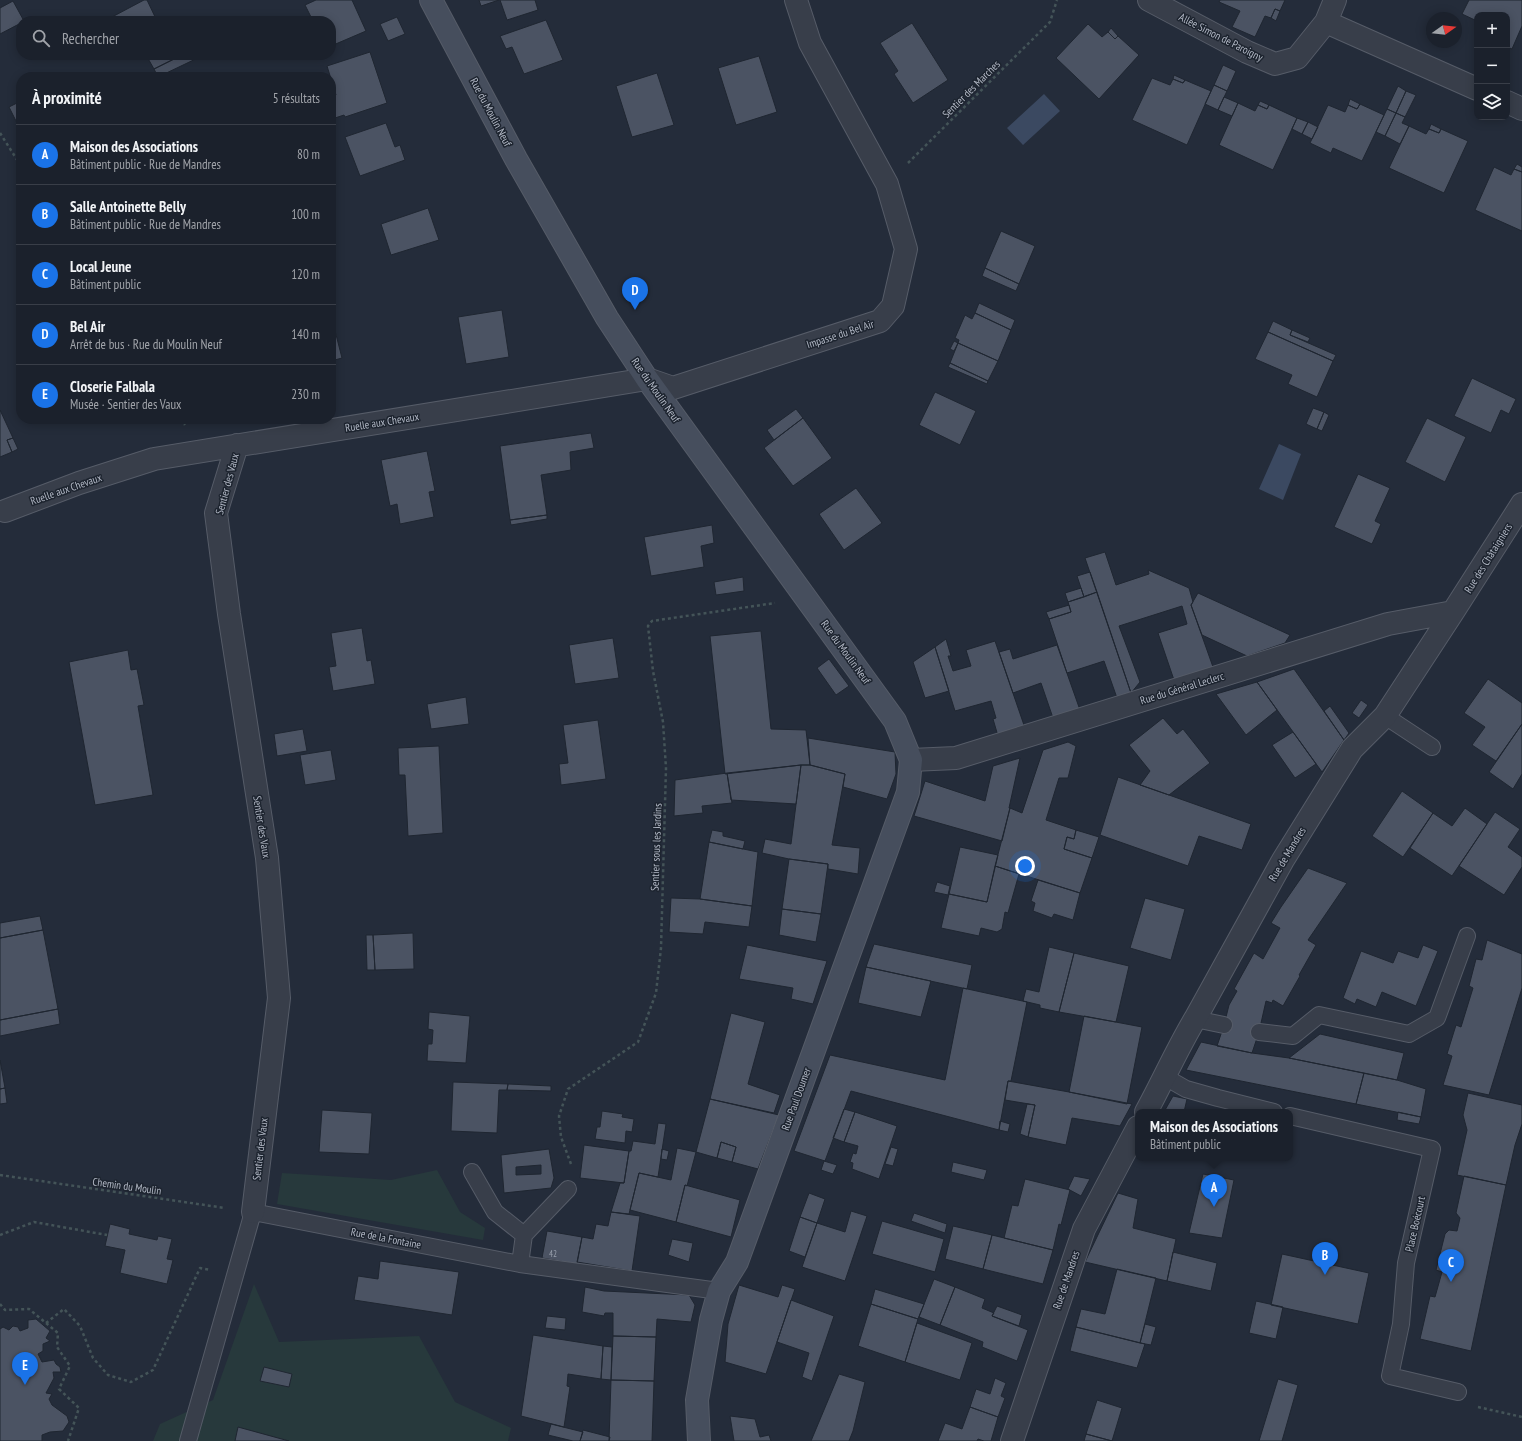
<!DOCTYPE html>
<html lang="fr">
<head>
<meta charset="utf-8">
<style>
	:root { --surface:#1b212c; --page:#242934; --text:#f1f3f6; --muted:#a0a3a9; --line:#393e48; --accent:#1a73e8 }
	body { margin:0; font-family:"PT Sans Narrow",sans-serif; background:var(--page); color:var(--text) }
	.controls { position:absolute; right:12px; top:12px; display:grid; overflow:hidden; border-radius:8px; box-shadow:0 2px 10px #0003 }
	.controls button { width:36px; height:36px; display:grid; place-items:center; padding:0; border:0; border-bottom:1px solid var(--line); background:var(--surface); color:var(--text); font:20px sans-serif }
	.compass { position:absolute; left:1426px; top:12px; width:36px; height:36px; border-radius:50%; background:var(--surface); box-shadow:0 2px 10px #0003; rotate:75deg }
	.you { position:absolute; left:1025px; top:866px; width:14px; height:14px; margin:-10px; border:3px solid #fff; border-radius:50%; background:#1a73e8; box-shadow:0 0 0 6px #1a73e833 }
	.badge { display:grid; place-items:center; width:26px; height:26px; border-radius:50%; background:var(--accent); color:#fff; font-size:13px; font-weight:700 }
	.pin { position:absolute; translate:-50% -33px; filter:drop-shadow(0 1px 2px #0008) }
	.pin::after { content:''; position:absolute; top:21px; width:14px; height:12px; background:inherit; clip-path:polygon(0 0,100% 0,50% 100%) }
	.popup { position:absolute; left:1135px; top:1109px; width:158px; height:52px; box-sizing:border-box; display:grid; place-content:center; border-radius:8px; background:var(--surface); filter:drop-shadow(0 1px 3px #0005); font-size:13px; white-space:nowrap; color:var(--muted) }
	.popup b { font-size:15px; color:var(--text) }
	.popup::after { content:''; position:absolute; left:50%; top:100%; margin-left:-8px; border:8px solid transparent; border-top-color:var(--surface) }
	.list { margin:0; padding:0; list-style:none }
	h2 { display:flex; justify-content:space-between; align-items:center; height:52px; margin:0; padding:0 16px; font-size:17px }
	h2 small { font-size:13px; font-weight:400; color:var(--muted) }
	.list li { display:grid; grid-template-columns:26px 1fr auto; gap:12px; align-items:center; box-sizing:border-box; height:60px; padding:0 16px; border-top:1px solid var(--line) }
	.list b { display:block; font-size:15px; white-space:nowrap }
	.list p { margin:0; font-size:13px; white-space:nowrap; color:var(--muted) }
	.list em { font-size:13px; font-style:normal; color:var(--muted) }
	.icon { flex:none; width:22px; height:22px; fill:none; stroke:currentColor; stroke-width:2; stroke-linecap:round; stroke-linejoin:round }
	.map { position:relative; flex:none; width:1522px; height:1441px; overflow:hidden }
	.search { position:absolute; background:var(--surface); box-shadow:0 2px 10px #0003; left:16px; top:16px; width:320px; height:44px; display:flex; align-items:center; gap:10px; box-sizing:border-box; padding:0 14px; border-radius:16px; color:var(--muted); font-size:15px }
	.panel { position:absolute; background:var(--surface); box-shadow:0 2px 10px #0003; left:16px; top:72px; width:320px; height:352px; border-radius:16px }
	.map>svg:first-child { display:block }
	.green { fill:#27393c }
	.water { fill:#3b4961 }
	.building { fill:#4b5363; stroke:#1f2631; fill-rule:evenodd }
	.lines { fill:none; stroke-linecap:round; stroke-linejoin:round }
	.lane-casing { stroke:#565c68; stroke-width:18 }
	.street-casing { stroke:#565c68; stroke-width:24 }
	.secondary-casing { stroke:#565c68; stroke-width:24 }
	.path { stroke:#445458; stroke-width:2.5; stroke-dasharray:3 3; stroke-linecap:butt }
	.lane { stroke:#383e4a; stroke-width:16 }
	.street { stroke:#383e4a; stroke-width:22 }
	.secondary { stroke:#464e5d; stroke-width:22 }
	.labels { text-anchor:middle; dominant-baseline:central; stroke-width:3; stroke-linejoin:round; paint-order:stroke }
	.number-label { font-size:9px; fill:#99a0ad }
	.street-label { font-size:11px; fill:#b3b9c6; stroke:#1d242f }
</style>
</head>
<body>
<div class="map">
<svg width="1522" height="1441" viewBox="0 0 1522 1441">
	<rect width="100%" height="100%" fill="#242c3a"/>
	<path class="green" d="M437 1170 460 1212 485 1228 483 1240 277 1204 282 1173 391 1180Z
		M254 1284 279 1342 419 1336 455 1402 511 1428 508 1441H153L160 1424 213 1400Z"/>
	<path class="water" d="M1044 94 1060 111 1023 145 1007 128Z
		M1279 444 1301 454 1283 500 1259 489Z"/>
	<path class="building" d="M144 0H147L157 21H114L112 17Z
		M316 0H352L366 31 331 46V21H313L305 5Z
		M479 0H499L481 6Z
		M500 0H535L538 10 507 20Z
		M1220 0H1285L1280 11 1275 9 1271 18 1265 16 1255 37 1232 27 1240 11 1219 2Z
		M1469 0H1522V26L1512 49 1507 47V15H1477V21L1462 14Z
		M13 1 24 21H21V23L0 34V8Z
		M1275 9 1280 11 1276 21 1271 18Z
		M188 17 190 21H181Z
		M397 17 405 34 388 41 380 24Z
		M546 20 563 60 524 74 512 47 506 49 500 36Z
		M912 23 948 80 913 103 894 74 898 71 880 43Z
		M1088 24 1102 37 1108 32 1115 39 1118 36 1139 55 1099 99 1056 58Z
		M1111 28 1118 36 1115 39 1108 32Z
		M370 52 387 103 345 117 344 115 332 119 331 114V97L336 95 327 66Z
		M146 55H182L154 69Z
		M182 55H204L158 77 154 69Z
		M759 56 777 112 736 125 718 68Z
		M1223 65 1236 71 1227 91 1214 85Z
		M657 73 674 125 632 137 616 86Z
		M1174 75 1185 80 1183 83 1173 79Z
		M1152 78 1170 85 1173 79 1183 83 1185 80 1211 91 1187 145 1132 120Z
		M1214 85 1227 91 1218 110 1205 104Z
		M1398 86 1406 91 1396 113 1387 109Z
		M1406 91 1416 95 1405 117 1396 113Z
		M1224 97 1238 103 1232 116 1218 110Z
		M1350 99 1360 104 1357 109 1348 105Z
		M21 101V129H20L9 107Z
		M1260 101 1269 105 1267 109 1258 105Z
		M1238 103 1255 111 1258 105 1267 109 1269 105 1297 118 1273 170 1219 145Z
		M1360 104 1384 115 1362 161 1333 148 1331 153 1310 143 1328 105 1345 112 1348 105 1357 109Z
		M1387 109 1396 113 1385 136 1376 132Z
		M1396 113 1405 117 1402 123 1409 126 1400 144 1385 136Z
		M1297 118 1308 122 1302 134 1292 129Z
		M1308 122 1318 127 1312 139 1302 134Z
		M386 123 395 147 400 145 405 160 360 176 345 137Z
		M1431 124 1441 129 1439 133 1429 129Z
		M1409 126 1426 134 1429 129 1439 133 1441 129 1468 141 1444 193 1389 168Z
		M1517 164 1522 167V172L1514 169Z
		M1494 167 1511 175 1514 169 1522 172V231L1475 210Z
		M428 208 439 240 391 255 381 224Z
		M1001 231 1035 246 1019 284 985 268Z
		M985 268 1019 284 1016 291 982 276Z
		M979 303 1015 320 1011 330 975 313Z
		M502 310 509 357 466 364 458 317Z
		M975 313 1011 330 998 361 958 343 959 340 955 338 965 315 972 319Z
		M331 315 342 358 331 361Z
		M1273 321 1292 330 1290 335 1336 355 1333 361 1268 332Z
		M1292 330 1310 338 1308 342 1290 335Z
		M1268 332 1333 361 1317 397 1288 384 1292 375 1255 359Z
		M954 341 958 343 954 351 950 349Z
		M958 343 998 361 988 381 950 363Z
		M950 363 988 381 987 384 948 367Z
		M1472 378 1516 399 1509 414 1501 410 1491 433 1454 416Z
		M935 392 976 411 960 445 919 425Z
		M1313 408 1324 412 1317 429 1306 424Z
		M796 409 803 418 774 440 767 430Z
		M0 410 13 438 7 440 12 452 0 457Z
		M1324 412 1329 415 1322 431 1317 429Z
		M803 418 832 458 793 486 764 448Z
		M1427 418 1466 437 1445 482 1405 462Z
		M591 433 594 448 570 452 571 470 541 475 547 515 510 520 500 446Z
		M13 438 18 449 12 452 7 440Z
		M427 451 435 491 429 492 434 517 400 524 397 504 390 506 381 460Z
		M1358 474 1390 488 1375 521 1381 524 1372 544 1334 527Z
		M856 488 882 523 844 550 819 514Z
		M547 515V519L511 525 510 520Z
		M712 525 714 543 701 546 704 567 651 576 644 537Z
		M1105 552 1116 585 1149 574 1148 570 1189 588 1193 602 1191 605 1213 667 1174 680 1158 633 1187 624 1182 606 1119 626 1140 682 1131 693 1085 558Z
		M1090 572 1097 592 1084 597 1077 576Z
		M743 577 744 591 716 595 714 582Z
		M1081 588 1084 597 1068 602 1065 593Z
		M1097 592 1131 693 1117 698 1104 661 1067 673 1049 619 1071 612 1068 602Z
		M1198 593 1290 635 1285 643 1247 656 1202 635 1191 605Z
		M1069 605 1071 612 1049 619 1046 612Z
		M362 628 367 661 371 660 375 684 333 691 329 667 336 666 331 633Z
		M761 631 771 729 806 730 810 765H801L725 774 710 636Z
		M613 638 619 678 575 684 569 645Z
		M946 639 951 656H948L953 671 971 666 966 650 995 641 1025 728 998 736 993 719 996 718 991 701 955 711 935 647Z
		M1057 645 1080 710 1053 718 1041 683 1013 693 999 652 1010 649 1013 659Z
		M935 647 949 691 925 698 913 662Z
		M128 650 131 670 137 669 144 705 138 706 153 795 95 805 69 662Z
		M829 659 849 686 836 695 817 668Z
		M1294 669 1344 740 1322 772 1257 682Z
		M1488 679 1522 703V724L1496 761 1472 745 1485 727 1464 713Z
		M1257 682 1277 710 1246 735 1216 694Z
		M466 697 469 724 431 729 427 704Z
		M1361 700 1368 705 1359 718 1352 713Z
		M1330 706 1349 733 1344 740 1324 711Z
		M1163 718 1177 734 1183 729 1210 763 1169 795 1140 785 1150 771 1129 745Z
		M598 720 606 779 561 785 559 764 568 763 563 725Z
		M1522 724V774L1513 789 1489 772Z
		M303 729 307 751 277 756 274 734Z
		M1293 732 1316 764 1295 778 1272 745Z
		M808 738 895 752 896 774 887 799 843 787 845 774 810 765Z
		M1068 742 1076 746 1068 778H1059L1046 820 1076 830 1074 839 1067 837 1064 849 1092 858 1080 893 995 866 1010 808 1022 813 1043 750Z
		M439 746 443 833 408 836 405 775H399L398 748Z
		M331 750 336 780 305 785 300 755Z
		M1020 758 1009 808H1010L1002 841 914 816 925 781 985 801 993 766Z
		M801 765H810L845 774 832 845 860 848 858 874 828 869V864L789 859 762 853 765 839 791 844Z
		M801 765 796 804 731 800 727 773Z
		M727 773 732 803 702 806 703 813 674 816 675 780Z
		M1118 777 1251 824 1242 850 1199 836 1188 866 1100 835Z
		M1402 791 1433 813 1403 857 1372 836Z
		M1465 808 1487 824 1452 876 1410 848 1433 813 1452 826Z
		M1495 812 1520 829 1508 847 1522 857V867L1504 895 1459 866Z
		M712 830 723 832V836L745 841 743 849 709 842Z
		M1076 830 1099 837 1092 858 1064 849 1067 837 1074 839Z
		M709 842 758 852 752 906 700 899Z
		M960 847 998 855 987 902 949 894Z
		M789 859 828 864 821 914 782 909Z
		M995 866 1019 874 1008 913 1005 912 1002 929 997 932 981 928 979 936 941 928 949 894 987 902Z
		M1308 868 1347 883 1308 940 1316 945 1299 975 1300 976 1283 1006 1273 1000 1272 1003 1266 1001 1259 1032 1252 1053 1217 1046 1224 1025 1229 1005 1237 991 1234 989 1254 953 1263 959 1280 928 1271 923 1281 907Z
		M1038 880 1080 893 1073 920 1054 914 1052 918 1033 911 1035 903 1031 901Z
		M937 882 950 886 948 895 934 892Z
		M671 898 700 899 752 906 749 927 705 922 703 934 669 932Z
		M1145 898 1185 909 1171 960 1130 948Z
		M782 909 821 914 816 942 779 935Z
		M40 916 43 930 0 938V923Z
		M43 930 58 1009 0 1020V938Z
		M413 933 414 969 375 970 373 935Z
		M366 935H373L375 970H367Z
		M1487 940 1522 954V988L1489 1095 1443 1085 1452 1056 1447 1054 1456 1025 1461 1027 1473 988 1469 986 1476 959 1482 960Z
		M874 944 972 965 967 989 866 967Z
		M747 945 827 961 813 1004 791 999 793 988 739 979Z
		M1423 945 1438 951 1416 1006 1382 992 1376 1007 1357 999 1355 1004 1343 998 1361 951 1393 963 1398 951 1418 958Z
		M1049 947 1074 953 1059 1012 1040 1008V1005L1023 1001 1026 989 1039 992Z
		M1074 953 1129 966 1116 1022 1059 1012Z
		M866 967 931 981 921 1017 858 1003Z
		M963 988 1027 1002 1011 1081H1008L999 1130 851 1091 825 1161 794 1151 830 1055 945 1080Z
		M58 1009 60 1024 0 1036V1020Z
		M429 1012 470 1016 466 1063 427 1061 428 1044H432L433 1030 428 1029Z
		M731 1013 765 1022 748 1084 780 1095 774 1113 710 1099Z
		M1084 1016 1142 1027 1127 1104 1069 1092Z
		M1320 1034 1404 1053 1397 1080 1289 1058Z
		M1201 1042 1252 1053 1289 1058 1364 1073 1356 1104 1186 1070Z
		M0 1060 5 1088 0 1089Z
		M1364 1073 1397 1080 1426 1089 1421 1117 1356 1104Z
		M1008 1081 1069 1092 1132 1104 1120 1126 1072 1118 1066 1145 1028 1137 1035 1105 1005 1100Z
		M453 1082 508 1084 507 1090H499L497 1133 451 1131Z
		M508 1084 551 1086V1091L507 1090Z
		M5 1088 7 1103 0 1104V1089Z
		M1468 1093 1522 1105V1124L1515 1145 1506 1185 1457 1175 1467 1130 1463 1115Z
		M1173 1096 1187 1099 1184 1112 1165 1110Z
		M710 1099 779 1115 758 1169 732 1162 736 1147 721 1142 717 1158 696 1152Z
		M1027 1104 1035 1105 1028 1137 1020 1134Z
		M844 1109 855 1112 844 1142 833 1138Z
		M322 1110 372 1113 369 1154 319 1152Z
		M602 1111 623 1114 622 1117 634 1119 632 1132 626 1131 625 1143 595 1139 597 1127H600Z
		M855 1112 897 1126 879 1179 852 1169 853 1163 850 1162 853 1153 856 1154 858 1146 844 1142Z
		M1398 1112 1421 1117 1419 1124 1397 1120Z
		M1000 1121 1010 1124 1008 1132 999 1130Z
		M658 1123 666 1124 658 1177 639 1173 629 1214 611 1212 620 1183H624L629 1151H631L633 1141 655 1144Z
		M721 1142 736 1147 732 1162 717 1158Z
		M584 1145 629 1151 624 1183 580 1178Z
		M891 1147 898 1149 893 1166 885 1164Z
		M677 1148 696 1152 687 1186 685 1185 676 1222 630 1210 639 1173 671 1180Z
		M549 1149 554 1178 551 1188 504 1193 501 1155ZM541 1165V1174L516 1175V1167Z
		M662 1149 669 1151 667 1160 661 1159Z
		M824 1161 837 1165 833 1174 821 1170Z
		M953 1162 987 1170 984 1180 951 1172Z
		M1203 1174 1234 1180 1222 1238 1189 1233Z
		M1074 1176 1090 1179 1081 1196 1068 1189Z
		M1464 1176 1506 1185 1471 1351 1420 1339 1430 1296 1435 1297 1442 1272 1436 1270 1445 1234 1449 1230 1457 1231 1460 1218 1456 1213Z
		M1025 1179 1070 1190 1061 1225 1059 1224 1053 1250 1004 1238 1012 1205 1018 1206Z
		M685 1185 740 1200 731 1237 676 1222Z
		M809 1193 825 1199 817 1223 800 1217Z
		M1118 1193 1138 1199 1133 1228 1176 1239 1167 1281 1085 1262Z
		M851 1211 867 1216 845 1281 802 1267 817 1223 845 1232Z
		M611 1212 640 1216 632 1271 577 1262 582 1237 593 1239 596 1224 608 1226Z
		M914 1213 947 1224 945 1233 911 1221Z
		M800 1217 817 1223 805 1257 789 1251Z
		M882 1221 944 1239 935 1272 872 1254Z
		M110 1224 130 1229 129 1234 157 1240 158 1236 172 1239 167 1259 173 1260 167 1284 120 1273 125 1250 105 1246Z
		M953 1226 992 1235 983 1269 945 1259Z
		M547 1231 582 1237 577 1264 542 1258Z
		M992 1235 1053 1250 1043 1284 983 1269Z
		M672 1239 693 1243 689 1262 668 1255Z
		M1173 1252 1217 1263 1211 1291 1167 1281Z
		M1282 1254 1369 1273 1358 1324 1271 1305Z
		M380 1261 459 1272 452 1315 354 1300 358 1276 378 1279Z
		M1117 1269 1156 1278 1140 1343 1076 1327 1081 1309 1105 1314Z
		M934 1279 955 1287 940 1325 919 1317Z
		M739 1285 778 1297 782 1285 795 1289 766 1374 725 1362 728 1324Z
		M585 1287 604 1291 689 1295 695 1305 691 1322 657 1319 656 1337 613 1336V1313H605L604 1316 582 1312Z
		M955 1287 985 1299 982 1308 994 1313 992 1316 1028 1330 1017 1361 982 1347 983 1342 940 1325Z
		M875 1289 924 1304 918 1319 871 1304Z
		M791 1300 834 1316 812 1381 802 1377 809 1353 777 1342Z
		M1256 1301 1283 1307 1276 1339 1249 1333Z
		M871 1304 918 1319 905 1362 858 1346Z
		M997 1306 1022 1315 1019 1326 992 1316Z
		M547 1316 566 1318 565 1330 545 1328Z
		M36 1319 50 1331 46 1338 50 1341 43 1344V1351L38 1354 42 1362 54 1360 56 1364 60 1367 61 1372H53L54 1378 46 1393 52 1394 49 1399 52 1405 67 1416 69 1422 63 1431 50 1432 42 1435V1441H0V1329L3 1327 9 1330 13 1326 18 1327 20 1331 28 1328V1320Z
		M917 1323 972 1343 960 1380 905 1362Z
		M1145 1324 1156 1327 1151 1345 1140 1343Z
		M1076 1327 1145 1344 1137 1368 1070 1351Z
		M533 1335 603 1346 601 1379 568 1374 567 1386 570 1387 564 1427 521 1416Z
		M613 1336 656 1337 654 1381 611 1380Z
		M603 1346 612 1347 611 1380 601 1379Z
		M264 1367 292 1374 289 1387 260 1381Z
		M839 1374 865 1382 853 1431 849 1441H811Z
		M995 1378 1006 1383 1001 1396 1005 1398 998 1417 970 1407 976 1389 990 1394Z
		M1278 1379 1298 1385 1282 1441H1259Z
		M611 1380 654 1381 652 1441H609Z
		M1097 1400 1122 1408 1112 1441 1086 1434Z
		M970 1407 998 1417 991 1441H984L978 1439 977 1441H938L945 1423 962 1429Z
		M730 1416 755 1419 760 1437 769 1435 771 1441H734Z
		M551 1424 583 1432 580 1441H573L548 1435Z
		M238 1427 289 1441H235Z
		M583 1430 610 1437 609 1441H580Z
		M1086 1434 1112 1441H1113H1084Z"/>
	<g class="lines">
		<defs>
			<path id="lane" d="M1385 716 1432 747
				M1195 1019 1224 1025
				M1259 1032 1293 1036 1319 1015 1409 1034 1437 1018 1467 936
				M1165 1077 1186 1089 1218 1098 1274 1112
				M1290 1116 1432 1149 1406 1263 1401 1324 1390 1376 1458 1392
				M472 1172 495 1212 524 1235 520 1264
				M524 1235 568 1189
				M188 1441 253 1212 520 1264 719 1291"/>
			<path id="street" d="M1149 0 1247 52 1275 64 1297 58 1326 22
				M1335 0 1326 22 1477 89
				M1507 102 1522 109
				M237 445 216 513 229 614 267 858 279 998 253 1212
				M5 511 79 483 154 459 647 379 673 388 880 321 893 306 906 249 887 184 810 43 796 0
				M911 760 956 758 1388 624 1453 612
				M1146 1112C1163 1081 1177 1049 1195 1019L1283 860 1352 749 1385 716 1453 612 1522 504
				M1012 1441 1084 1229 1138 1127"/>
			<path id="secondary" d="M431 0 516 159 607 318 647 379 895 721 911 760 908 792 737 1262 719 1291 711 1320 697 1400 699 1441"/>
		</defs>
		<use href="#lane" class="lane-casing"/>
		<use href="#street" class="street-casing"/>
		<use href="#secondary" class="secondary-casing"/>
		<path class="path" d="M0 133 21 166
			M908 163 1050 22 1057 0
			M181 419 185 425
			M571 1164 561 1137 559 1116 568 1089 638 1042 656 993 661 948 666 768 663 722 653 671 648 626 652 621 775 603
			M0 1175 225 1208
			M0 1235 34 1222 107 1235
			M0 1304 5 1310 29 1309 58 1333 57 1347 70 1366 59 1389 79 1408 68 1441
			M46 1323 64 1309 80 1326 93 1358 108 1375 131 1382 153 1370 200 1268 211 1270
			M1478 1407 1522 1417"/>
		<use href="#lane" class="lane"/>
		<use href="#street" class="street"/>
		<use href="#secondary" class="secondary"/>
	</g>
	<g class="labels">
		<g class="number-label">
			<text x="553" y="1253">42</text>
		</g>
		<g class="street-label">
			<text transform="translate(1221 37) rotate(27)">Allée Simon de Paroigny</text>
			<text transform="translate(971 89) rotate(-45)">Sentier des Marches</text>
			<text transform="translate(491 112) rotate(62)">Rue du Moulin Neuf</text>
			<text transform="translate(840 334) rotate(-18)">Impasse du Bel Air</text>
			<text transform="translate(656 390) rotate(55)">Rue du Moulin Neuf</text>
			<text transform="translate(382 422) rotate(-9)">Ruelle aux Chevaux</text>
			<text transform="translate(227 484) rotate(-75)">Sentier des Vaux</text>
			<text transform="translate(66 489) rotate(-19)">Ruelle aux Chevaux</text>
			<text transform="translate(1488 558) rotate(-58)">Rue des Châtaigniers</text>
			<text transform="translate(846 652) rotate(54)">Rue du Moulin Neuf</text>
			<text transform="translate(1182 688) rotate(-17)">Rue du Général Leclerc</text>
			<text transform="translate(262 827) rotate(81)">Sentier des Vaux</text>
			<text transform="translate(656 847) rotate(-88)">Sentier sous les Jardins</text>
			<text transform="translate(1287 854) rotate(-59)">Rue de Mandres</text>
			<text transform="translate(796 1099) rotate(-70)">Rue Paul Doumer</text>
			<text transform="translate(260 1149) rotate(-83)">Sentier des Vaux</text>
			<text transform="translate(127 1186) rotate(8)">Chemin du Moulin</text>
			<text transform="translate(1415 1224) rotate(-77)">Place Boécourt</text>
			<text transform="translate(386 1238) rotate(11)">Rue de la Fontaine</text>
			<text transform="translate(1066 1280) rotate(-71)">Rue de Mandres</text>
		</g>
	</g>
</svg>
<div class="controls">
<button>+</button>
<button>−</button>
<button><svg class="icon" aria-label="layers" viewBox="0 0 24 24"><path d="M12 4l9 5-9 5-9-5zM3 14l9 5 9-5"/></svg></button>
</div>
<svg class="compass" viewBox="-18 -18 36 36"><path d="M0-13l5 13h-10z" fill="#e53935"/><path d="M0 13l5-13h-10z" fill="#a0a3a9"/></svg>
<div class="you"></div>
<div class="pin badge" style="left:1214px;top:1207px">A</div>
<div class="popup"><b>Maison des Associations</b>Bâtiment public</div>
<div class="pin badge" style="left:1325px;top:1275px">B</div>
<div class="pin badge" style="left:1451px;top:1282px">C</div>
<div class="pin badge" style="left:635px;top:310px">D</div>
<div class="pin badge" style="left:25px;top:1385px">E</div>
<div class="search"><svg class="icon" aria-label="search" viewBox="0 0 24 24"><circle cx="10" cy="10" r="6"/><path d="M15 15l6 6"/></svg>Rechercher</div>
<section class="panel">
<h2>À proximité<small>5 résultats</small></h2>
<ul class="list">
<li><span class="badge">A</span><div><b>Maison des Associations</b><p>Bâtiment public · Rue de Mandres</p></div><em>80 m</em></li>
<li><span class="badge">B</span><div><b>Salle Antoinette Belly</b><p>Bâtiment public · Rue de Mandres</p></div><em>100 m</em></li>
<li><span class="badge">C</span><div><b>Local Jeune</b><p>Bâtiment public</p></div><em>120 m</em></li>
<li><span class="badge">D</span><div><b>Bel Air</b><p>Arrêt de bus · Rue du Moulin Neuf</p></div><em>140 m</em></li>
<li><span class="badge">E</span><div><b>Closerie Falbala</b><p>Musée · Sentier des Vaux</p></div><em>230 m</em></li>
</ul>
</section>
</div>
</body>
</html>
